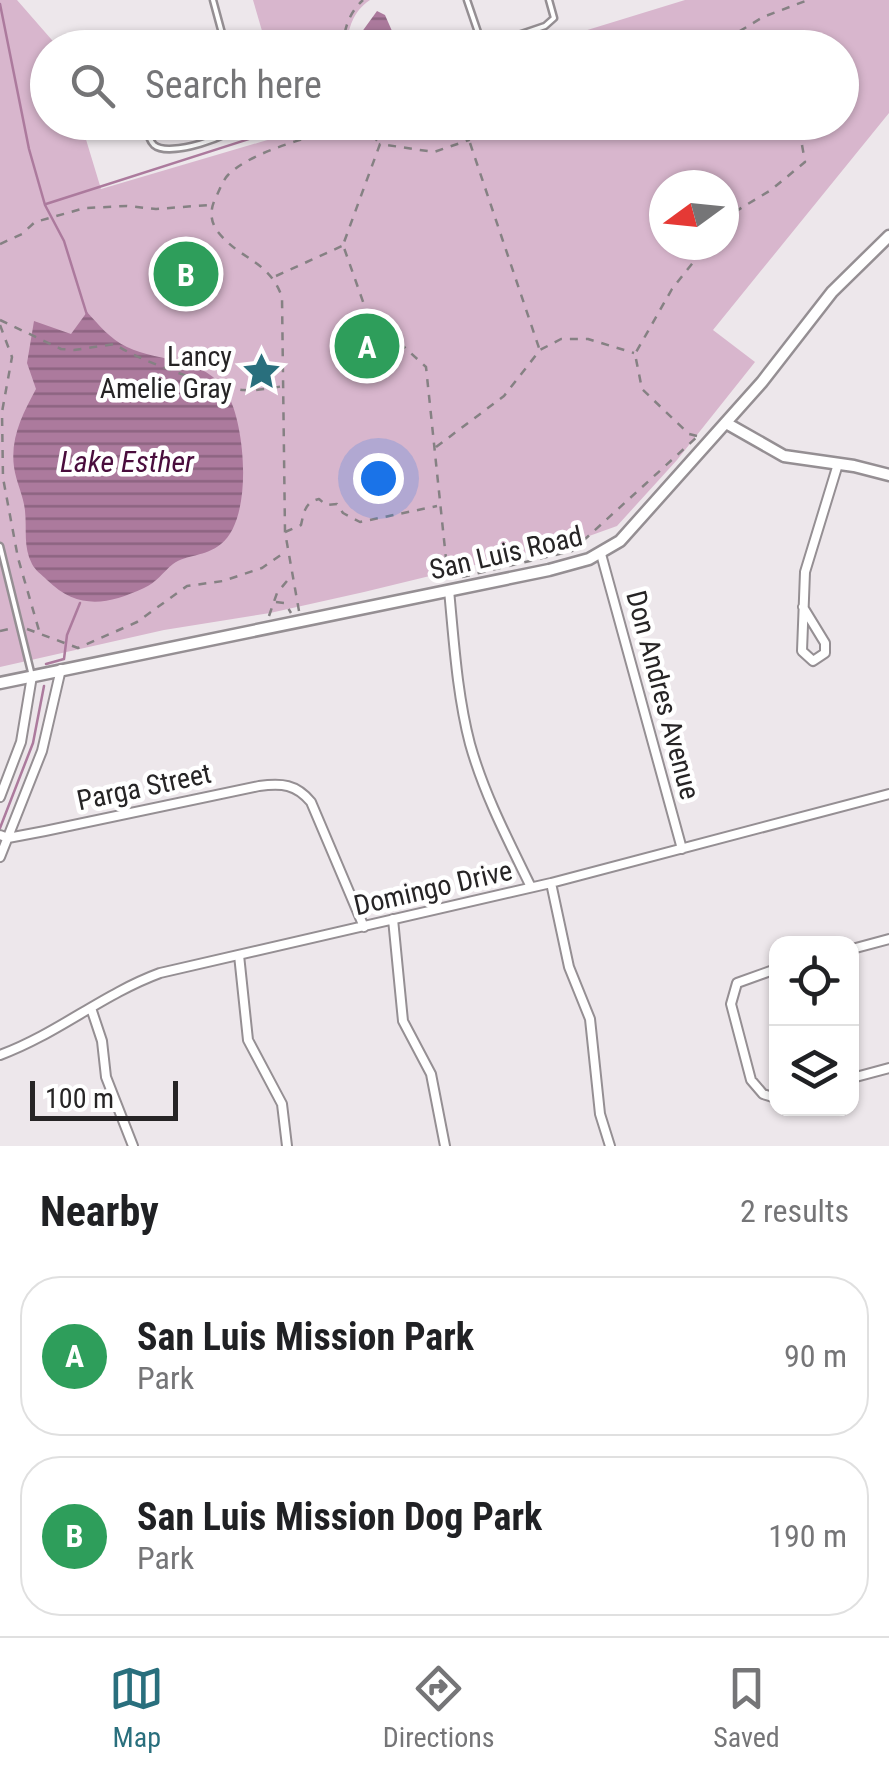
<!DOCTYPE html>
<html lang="en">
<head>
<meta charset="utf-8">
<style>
	:root { --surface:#fff; --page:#f6f6f6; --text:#202124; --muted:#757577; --line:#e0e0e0; --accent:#296f7d }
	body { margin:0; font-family:"Roboto Condensed",sans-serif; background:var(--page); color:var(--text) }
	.controls { position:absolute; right:30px; bottom:30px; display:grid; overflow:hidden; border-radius:20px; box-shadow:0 2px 8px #0004 }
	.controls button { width:90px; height:90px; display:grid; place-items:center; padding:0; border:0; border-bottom:2px solid var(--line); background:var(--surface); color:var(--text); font:50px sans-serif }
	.compass { position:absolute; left:649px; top:170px; width:90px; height:90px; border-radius:50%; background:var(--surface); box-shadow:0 2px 8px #0004; rotate:255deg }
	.scale { position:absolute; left:30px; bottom:25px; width:148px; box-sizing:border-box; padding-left:10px; border:5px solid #262425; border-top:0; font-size:28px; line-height:35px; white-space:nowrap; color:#262425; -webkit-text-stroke:8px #fff; paint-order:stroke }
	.you { position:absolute; left:378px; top:478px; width:35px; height:35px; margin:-25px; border:8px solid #fff; border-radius:50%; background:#1a73e8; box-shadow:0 0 0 15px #1a73e833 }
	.badge { display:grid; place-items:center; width:65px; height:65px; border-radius:50%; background:var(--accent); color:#fff; font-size:32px; font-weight:700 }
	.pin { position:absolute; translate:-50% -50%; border:5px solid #fff; box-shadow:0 2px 10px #0006 }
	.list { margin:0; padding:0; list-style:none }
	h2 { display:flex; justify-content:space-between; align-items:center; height:130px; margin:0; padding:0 40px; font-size:42px }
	h2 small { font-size:32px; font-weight:400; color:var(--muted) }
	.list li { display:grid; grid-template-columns:65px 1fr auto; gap:30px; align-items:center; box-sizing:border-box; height:160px; margin:0 20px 20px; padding:0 20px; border:2px solid var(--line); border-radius:40px }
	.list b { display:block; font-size:38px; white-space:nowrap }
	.list p { margin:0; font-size:32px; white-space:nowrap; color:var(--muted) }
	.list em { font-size:32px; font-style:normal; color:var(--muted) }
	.icon { flex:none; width:55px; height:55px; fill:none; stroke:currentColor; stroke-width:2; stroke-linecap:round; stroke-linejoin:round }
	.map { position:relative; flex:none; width:889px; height:1146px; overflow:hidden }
	.search { position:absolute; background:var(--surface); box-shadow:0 2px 8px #0004; left:30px; right:30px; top:30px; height:110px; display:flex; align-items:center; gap:25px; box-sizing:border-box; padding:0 35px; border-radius:55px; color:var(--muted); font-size:38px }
	.sheet { height:490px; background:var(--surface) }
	nav { display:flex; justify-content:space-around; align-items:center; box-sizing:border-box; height:140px; border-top:2px solid var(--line); background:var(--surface); font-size:28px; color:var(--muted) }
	nav a { display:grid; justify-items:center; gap:5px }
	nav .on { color:var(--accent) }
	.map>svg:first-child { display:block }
	.green { fill:#d8b6cd; fill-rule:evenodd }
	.water { fill:url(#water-rules) }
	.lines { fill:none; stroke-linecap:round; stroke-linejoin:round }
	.stream { stroke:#ac7a9d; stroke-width:2.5 }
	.service-casing { stroke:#958f93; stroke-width:9 }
	.minor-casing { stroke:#958f93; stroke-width:12 }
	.tertiary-casing { stroke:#958f93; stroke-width:15 }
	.path { stroke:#858183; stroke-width:2.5; stroke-dasharray:8 8; stroke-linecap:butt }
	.service { stroke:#fff; stroke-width:4 }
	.minor { stroke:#fff; stroke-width:8 }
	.tertiary { stroke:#fff; stroke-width:10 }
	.labels { text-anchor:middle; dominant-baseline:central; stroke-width:9; stroke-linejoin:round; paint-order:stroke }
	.poi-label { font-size:28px; fill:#262425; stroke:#fff; text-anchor:end }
	.street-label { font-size:28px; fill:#262425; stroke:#fff }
	.water-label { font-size:30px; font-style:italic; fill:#4a0d3d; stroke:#fff }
</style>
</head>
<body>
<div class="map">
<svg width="889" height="1146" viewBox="0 0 889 1146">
	<defs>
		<pattern id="water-rules" width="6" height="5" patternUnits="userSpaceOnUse" patternTransform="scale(2.5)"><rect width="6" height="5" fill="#ac7a9d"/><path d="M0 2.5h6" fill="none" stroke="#8c6480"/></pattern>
	</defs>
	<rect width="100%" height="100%" fill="#ede7eb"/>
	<path class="green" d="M0 0H17L58 47 48 48V122L81 123 101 189 291 133 289 123 842 122V48L532 47 685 0H889V113L713 330 755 362 677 460 617 526 578 540 364 592 270 613 164 630 0 667ZM664 185H724V245H664Z
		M253 0H370C352 12 349 28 346 47L267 48Z"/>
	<path class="water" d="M377 11 385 15 399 47H356V40Z
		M87 312C99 325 110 339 127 347 160 363 205 356 227 393 246 426 253 519 221 544 205 557 187 554 173 564 163 572 156 583 144 588 107 605 78 610 47 580 42 575 35 570 32 564 23 547 27 529 25 511 24 497 16 482 14 467 10 438 23 413 36 389L27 363 34 321 71 334Z"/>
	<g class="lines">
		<path class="stream" d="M0 4 29 149 45 205 64 241 87 315
			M46 204 302 122
			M46 664 64 659 67 635 80 603
			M0 828 33 743 44 686"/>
		<defs>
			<path id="service" d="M213 0 226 48
				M467 0 483 47 545 26 554 18 549 0
				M145 122C147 130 148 139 154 145 169 158 233 136 244 122
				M0 546 32 676"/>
			<path id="minor" d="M601 554 682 849
				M449 590C454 642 457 694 470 744 484 794 508 840 531 887
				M803 607 825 643V653L813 661 802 651 805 572 838 464
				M0 797 21 742 32 676
				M0 835 8 838 45 831 259 786C282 783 296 784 311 802L364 927
				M0 857 42 751 61 669
				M551 883 569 967 590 1019 600 1114 610 1146
				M393 919 403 1021 431 1074 445 1146
				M852 949 889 939
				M239 955 248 1040 282 1104 287 1146
				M776 969 737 983 731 1004 751 1080 763 1094 776 1098
				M91 1008 102 1041 106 1077 133 1146
				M0 1055C57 1034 103 994 160 973L551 883 889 794
				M852 1078 889 1068"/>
			<path id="tertiary" d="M726 423 784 456 854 466 889 475
				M0 683 549 570 589 559 620 541 762 382 832 292 889 236"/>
		</defs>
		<use href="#service" class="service-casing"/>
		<use href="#minor" class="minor-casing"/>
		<use href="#tertiary" class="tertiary-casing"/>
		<path class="path" d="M342 48C345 28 348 14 363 0
			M712 48 763 17 808 0
			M738 48 744 32
			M362 122 379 143
			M470 143 539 348
			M724 224 733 213 771 190 805 162 798 122
			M0 244 22 234 35 222 85 208 127 206 156 209 209 205
			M276 276 342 246
			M0 320 61 349 74 350 115 344C136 360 218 389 244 390 257 391 271 388 284 386
			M0 325 12 357 2 412 3 478 18 558 40 634
			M697 436 689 434 642 389 635 354 672 289 707 245
			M436 447 504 396 540 350 561 339H588L634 353
			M285 532 301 525C304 512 305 502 319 499L326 505 337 504 343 513 360 522 437 506
			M462 577 572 551 698 436
			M448 578 426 367 367 313 343 245 380 144 434 152 469 140 479 122
			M276 602 285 603 291 613
			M299 611 285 532 282 297C269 260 240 260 218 232 209 220 210 208 217 195 220 189 223 180 228 175 255 148 322 135 358 122
			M269 616 277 593 291 576
			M27 629 78 648 137 622 187 586 223 581 262 568 285 552
			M0 631 14 628"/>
		<use href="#service" class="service"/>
		<use href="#minor" class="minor"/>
		<use href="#tertiary" class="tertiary"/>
	</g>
	<defs>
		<symbol id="sight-bare" viewBox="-9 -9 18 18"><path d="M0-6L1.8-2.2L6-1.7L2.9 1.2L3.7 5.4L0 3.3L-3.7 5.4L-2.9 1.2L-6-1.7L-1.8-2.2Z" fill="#296f7d" stroke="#fff" stroke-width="2.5" paint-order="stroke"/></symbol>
	</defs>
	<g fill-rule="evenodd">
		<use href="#sight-bare" x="234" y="344" width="55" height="55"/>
	</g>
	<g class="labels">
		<g class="poi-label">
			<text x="232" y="356">Lancy<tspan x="232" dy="32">Amelie Gray</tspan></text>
		</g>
		<g class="street-label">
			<text transform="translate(506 553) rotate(-13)">San Luis Road</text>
			<text transform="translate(663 695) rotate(75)">Don Andres Avenue</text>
			<text transform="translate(144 787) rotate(-12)">Parga Street</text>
			<text transform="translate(433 888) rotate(-13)">Domingo Drive</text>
		</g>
		<g class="water-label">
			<text x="127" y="461">Lake Esther</text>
		</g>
	</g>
</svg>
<div class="controls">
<button><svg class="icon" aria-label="locate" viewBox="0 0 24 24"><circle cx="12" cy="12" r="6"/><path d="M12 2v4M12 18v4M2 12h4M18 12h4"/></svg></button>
<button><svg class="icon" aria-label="layers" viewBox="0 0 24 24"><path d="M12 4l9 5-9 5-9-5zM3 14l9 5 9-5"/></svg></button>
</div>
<svg class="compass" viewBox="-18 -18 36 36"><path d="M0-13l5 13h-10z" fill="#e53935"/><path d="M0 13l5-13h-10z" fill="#757577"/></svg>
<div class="scale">100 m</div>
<div class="you"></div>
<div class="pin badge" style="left:367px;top:346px;background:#2e9e5b">A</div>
<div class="pin badge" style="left:186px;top:274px;background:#2e9e5b">B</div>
<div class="search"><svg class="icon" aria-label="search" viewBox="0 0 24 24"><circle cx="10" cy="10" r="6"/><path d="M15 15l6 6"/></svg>Search here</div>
</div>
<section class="sheet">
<h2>Nearby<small>2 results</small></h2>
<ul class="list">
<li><span class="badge" style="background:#2e9e5b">A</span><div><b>San Luis Mission Park</b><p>Park</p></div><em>90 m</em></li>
<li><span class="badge" style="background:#2e9e5b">B</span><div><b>San Luis Mission Dog Park</b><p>Park</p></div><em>190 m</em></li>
</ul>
</section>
<nav>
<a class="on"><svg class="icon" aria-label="map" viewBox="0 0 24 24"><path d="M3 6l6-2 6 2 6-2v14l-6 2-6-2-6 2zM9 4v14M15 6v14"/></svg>Map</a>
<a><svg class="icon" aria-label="directions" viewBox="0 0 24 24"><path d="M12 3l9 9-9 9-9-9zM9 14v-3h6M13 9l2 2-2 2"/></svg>Directions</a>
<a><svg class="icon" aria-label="saved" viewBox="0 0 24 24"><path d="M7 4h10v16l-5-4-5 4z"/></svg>Saved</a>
</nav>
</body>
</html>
